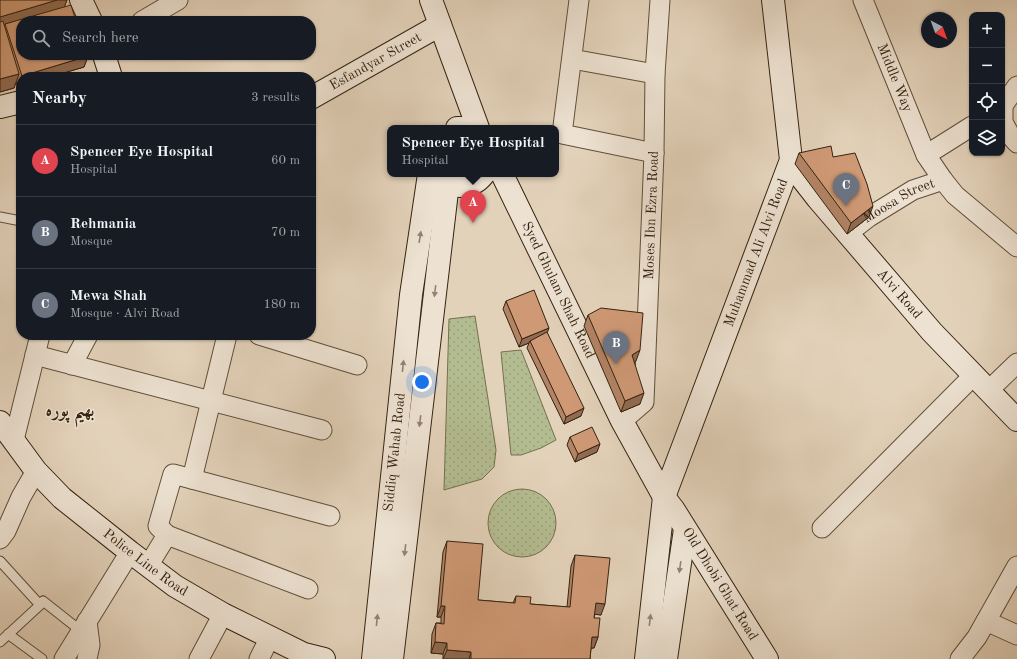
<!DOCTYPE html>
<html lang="en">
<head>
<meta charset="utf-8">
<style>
	:root { --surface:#171b24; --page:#242831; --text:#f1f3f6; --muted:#9ea1a6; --line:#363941; --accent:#c59692 }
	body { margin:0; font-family:"Old Standard TT",Amiri,serif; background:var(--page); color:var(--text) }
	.controls { position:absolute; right:12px; top:12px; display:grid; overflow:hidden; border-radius:8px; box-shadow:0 1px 3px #0004 }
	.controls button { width:36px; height:36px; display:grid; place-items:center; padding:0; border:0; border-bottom:1px solid var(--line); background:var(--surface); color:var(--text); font:20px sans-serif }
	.compass { position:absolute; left:921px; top:12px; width:36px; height:36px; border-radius:50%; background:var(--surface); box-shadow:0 1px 3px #0004; rotate:139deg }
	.you { position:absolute; left:422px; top:382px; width:14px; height:14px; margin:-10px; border:3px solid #fff; border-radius:50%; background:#1a73e8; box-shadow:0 0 0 6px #1a73e833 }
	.badge { display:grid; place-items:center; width:26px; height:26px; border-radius:50%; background:var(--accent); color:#fff; font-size:13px; font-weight:700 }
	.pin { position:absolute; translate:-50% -33px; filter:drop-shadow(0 1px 2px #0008) }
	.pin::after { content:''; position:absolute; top:21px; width:14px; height:12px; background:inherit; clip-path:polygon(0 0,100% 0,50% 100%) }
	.popup { position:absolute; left:387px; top:125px; width:172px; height:52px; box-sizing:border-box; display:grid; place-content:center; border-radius:8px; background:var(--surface); filter:drop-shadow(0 1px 3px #0005); font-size:13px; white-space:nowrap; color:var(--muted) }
	.popup b { font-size:15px; color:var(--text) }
	.popup::after { content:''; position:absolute; left:50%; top:100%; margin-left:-8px; border:8px solid transparent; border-top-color:var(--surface) }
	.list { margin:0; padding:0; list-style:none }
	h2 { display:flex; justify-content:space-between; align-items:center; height:52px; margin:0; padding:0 16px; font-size:17px }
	h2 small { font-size:13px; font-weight:400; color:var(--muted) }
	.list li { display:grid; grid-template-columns:26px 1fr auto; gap:12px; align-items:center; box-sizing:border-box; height:72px; padding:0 16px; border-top:1px solid var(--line) }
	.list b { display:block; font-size:15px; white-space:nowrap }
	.list p { margin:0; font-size:13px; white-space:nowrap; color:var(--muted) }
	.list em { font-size:13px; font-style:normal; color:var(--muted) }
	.icon { flex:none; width:22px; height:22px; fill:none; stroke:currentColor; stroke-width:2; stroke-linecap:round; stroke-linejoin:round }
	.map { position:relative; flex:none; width:1017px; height:659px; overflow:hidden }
	.search { position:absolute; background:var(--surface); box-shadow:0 1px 3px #0004; left:16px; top:16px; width:300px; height:44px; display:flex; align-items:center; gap:10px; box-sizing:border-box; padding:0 14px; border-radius:16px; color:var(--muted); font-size:15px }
	.panel { position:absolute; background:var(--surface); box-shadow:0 1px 3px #0004; left:16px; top:72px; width:300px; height:268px; border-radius:16px }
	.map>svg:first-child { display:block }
	.grass { fill:url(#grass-dots); stroke:#747050 }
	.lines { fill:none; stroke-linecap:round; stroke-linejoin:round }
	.lane-casing { stroke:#604f3a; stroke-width:11 }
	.street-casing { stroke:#604f3a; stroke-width:21 }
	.secondary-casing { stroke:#352310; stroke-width:24 }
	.lane { stroke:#ede2d2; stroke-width:9 }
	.street { stroke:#ede2d2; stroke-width:19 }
	.secondary { stroke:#ede2d2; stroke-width:22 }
	.wall { fill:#b28465; stroke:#352310 }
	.shaded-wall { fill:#916b52; stroke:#352310 }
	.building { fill:#cf9975; stroke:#352310 }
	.oneway { fill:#918271 }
	.labels { text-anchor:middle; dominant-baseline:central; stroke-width:3; stroke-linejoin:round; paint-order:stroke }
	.street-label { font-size:14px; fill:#352310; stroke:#ede2d2 }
	.district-label { font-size:18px; font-weight:bold; fill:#352310; stroke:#ede2d2 }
</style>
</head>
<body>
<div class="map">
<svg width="1017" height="659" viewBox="0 0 1017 659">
	<defs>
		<pattern id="grass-dots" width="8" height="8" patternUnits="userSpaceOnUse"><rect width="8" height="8" fill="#b3bc90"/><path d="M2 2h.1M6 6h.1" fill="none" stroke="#9ba17b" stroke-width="1.8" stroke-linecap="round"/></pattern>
	</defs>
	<rect width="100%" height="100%" fill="#e3d2ba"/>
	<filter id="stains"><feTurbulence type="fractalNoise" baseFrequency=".005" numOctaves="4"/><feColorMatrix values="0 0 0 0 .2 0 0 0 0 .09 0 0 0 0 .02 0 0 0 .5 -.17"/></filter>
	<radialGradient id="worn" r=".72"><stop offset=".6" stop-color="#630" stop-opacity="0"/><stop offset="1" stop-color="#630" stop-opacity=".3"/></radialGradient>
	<path class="grass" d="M475 316 496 450 494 467 482 479 444 490 449 319Z
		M521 350 556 440 541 448 521 455H511L501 352Z
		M488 523a34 34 0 1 1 68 0a34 34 0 1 1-68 0Z"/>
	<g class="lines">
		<defs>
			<path id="lane" d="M0 217 21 221
				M0 561 40 605 0 642
				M39 604 43 601 81 631
				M8 634 42 659"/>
			<g id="street">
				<path d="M579 0 562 134 654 153"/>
				<path id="s1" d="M863 0 926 155"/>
				<path d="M142 21 178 0"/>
				<path d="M572 59 655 74"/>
				<path d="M1002 107 1017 86"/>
				<path d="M1003 107V122L1010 135 1017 143"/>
				<path d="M943 180 955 195 1017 247"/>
				<path id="s2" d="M847 234 869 217 913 190 943 180 926 155 972 126"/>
				<path d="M227 335 192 479 330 516"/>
				<path d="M259 335 357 365"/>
				<path d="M35 355 322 430"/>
				<path d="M72 365 88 335"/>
				<path d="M989 390 1017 363"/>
				<path id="s3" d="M622 421 644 402 654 153 655 74 660 0"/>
				<path d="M14 440 40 335"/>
				<path d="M822 528 974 375"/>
				<path d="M167 535 158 526 173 474 192 479"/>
				<path d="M0 539 6 531 21 497 36 471"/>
				<path d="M148 566 167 535 308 589"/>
				<path d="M986 621 1017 635"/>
				<path d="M64 659 130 552"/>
				<path d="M87 659 90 645 87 621"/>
				<path d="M199 659 223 614"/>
				<path d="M259 659 270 637"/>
				<path d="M960 659 977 637 1017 566"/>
			</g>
			<g id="secondary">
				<path d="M81 0 91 21"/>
				<path d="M431 0 478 128"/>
				<path d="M104 55 111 77"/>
				<path id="s4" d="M311 98 440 25"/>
				<path d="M0 107 21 102"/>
				<path d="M457 128H466"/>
				<path id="s5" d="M791 160 793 167 818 199 932 332 1017 420"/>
				<path d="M437 174C450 190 472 190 484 174"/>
				<path id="s6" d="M502 174 622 421 664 497 674 510 767 659"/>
				<path id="s7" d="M0 422 36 471 62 498 130 552 175 586 223 614 304 654 324 659"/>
				<path id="s8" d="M373 659 411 295 429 174"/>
				<path d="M392 659 448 183"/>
				<path id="s9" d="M646 659 664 497 791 160 773 0"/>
				<path d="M666 659 685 529"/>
			</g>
		</defs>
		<use href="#lane" class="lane-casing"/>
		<use href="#street" class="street-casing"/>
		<use href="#secondary" class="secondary-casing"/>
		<use href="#lane" class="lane"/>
		<use href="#street" class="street"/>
		<use href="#secondary" class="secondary"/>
	</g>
	<path class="wall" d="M0 0H67L64 7 88 56 84 67 50 77H21V86L18 87 16 82 14 88 0 92Z
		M799 153 833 157 869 217 847 234 795 164Z
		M506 301 547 333 581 416 564 424 527 348 529 343 519 347 503 309Z
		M588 315 636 361 634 362 640 404 621 412 584 326Z
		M570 437 597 452 575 462 567 445Z
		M447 541 478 600 513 603 516 596 530 604 567 607 571 566 575 555 601 615 595 614 594 618 598 637 594 648H591L590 659H443V654L431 653 432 634 436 623H441V617H437L443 552Z"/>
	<path class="shaded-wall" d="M57 0H67L64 8 5 24V25L0 27V17Z
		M88 56 84 67 50 77H21L22 76Z
		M19 74 14 88 0 92V79Z
		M21 77V86L18 87Z
		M873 206 869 217 847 234 851 223Z
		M549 328 546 336 530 341 529 343 519 347 522 339Z
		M640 350 636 361 628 366 632 355Z
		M644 393 640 404 621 412 625 401Z
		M584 408 581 416 564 424 566 417Z
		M600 444 597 452 575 462 578 454Z
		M596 603 605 604 601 615 592 614Z
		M441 606H445L441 617H437Z
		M592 637H598L594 648H588Z
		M435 642 447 643 443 654 431 653Z
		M447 650 471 652 469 659H443Z"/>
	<path class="building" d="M0 0H57L0 17Z
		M71 5 76 21H21V55H87L88 56 22 76 5 24Z
		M3 21 19 74 0 79V22Z
		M831 146 833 157 855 153 867 184 873 206 851 223 799 153Z
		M534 290 549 328 522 339 506 301Z
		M601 308 643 313 640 350 632 355 644 393 625 401 588 315Z
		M547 332 584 408 566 417 530 341Z
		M592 427 600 444 578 454 570 437Z
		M447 541 483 544 478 600 515 603 516 596 531 597 530 604 570 607 575 555 610 558 605 604 596 603 594 618H600L598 637H592L590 659H471V652L447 650V643L435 642 436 623 444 624 445 606H441Z"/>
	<defs><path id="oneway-solid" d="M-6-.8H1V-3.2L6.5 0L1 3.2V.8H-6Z"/></defs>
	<g class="oneway">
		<use href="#oneway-solid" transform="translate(420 237) rotate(-81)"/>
		<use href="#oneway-solid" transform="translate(435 291) rotate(97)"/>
		<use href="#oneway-solid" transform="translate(403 366) rotate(-84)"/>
		<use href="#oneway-solid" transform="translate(420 421) rotate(97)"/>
		<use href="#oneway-solid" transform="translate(405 550) rotate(97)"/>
		<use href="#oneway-solid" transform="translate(680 567) rotate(98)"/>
		<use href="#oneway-solid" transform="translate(377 620) rotate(-84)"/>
		<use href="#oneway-solid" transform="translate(650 620) rotate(-83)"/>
	</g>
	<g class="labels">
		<g class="street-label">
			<text stroke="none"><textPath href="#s4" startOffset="74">Esfandyar Street</textPath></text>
			<text stroke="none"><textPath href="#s1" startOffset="84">Middle Way</textPath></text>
			<text stroke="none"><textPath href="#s2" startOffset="62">Moosa Street</textPath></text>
			<text stroke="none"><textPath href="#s3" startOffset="216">Moses Ibn Ezra Road</textPath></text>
			<text stroke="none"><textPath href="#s9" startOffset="424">Muhammad Ali Alvi Road</textPath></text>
			<text stroke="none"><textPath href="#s6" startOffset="129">Syed Ghulam Shah Road</textPath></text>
			<text stroke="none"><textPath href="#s5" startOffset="173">Alvi Road</textPath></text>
			<text stroke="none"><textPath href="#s8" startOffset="208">Siddiq Wahab Road</textPath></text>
			<text stroke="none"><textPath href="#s7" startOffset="204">Police Line Road</textPath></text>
			<text stroke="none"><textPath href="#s6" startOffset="465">Old Dhobi Ghat Road</textPath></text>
		</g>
		<g class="district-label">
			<text x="70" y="411">بھیم پورہ</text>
		</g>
	</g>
	<rect width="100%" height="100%" filter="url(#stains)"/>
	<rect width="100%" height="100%" fill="url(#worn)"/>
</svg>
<div class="controls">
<button>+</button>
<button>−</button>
<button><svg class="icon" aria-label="locate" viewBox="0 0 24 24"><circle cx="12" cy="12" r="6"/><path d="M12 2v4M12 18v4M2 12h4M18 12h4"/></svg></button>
<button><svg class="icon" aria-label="layers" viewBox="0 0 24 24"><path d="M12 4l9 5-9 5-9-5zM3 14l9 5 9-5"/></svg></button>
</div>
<svg class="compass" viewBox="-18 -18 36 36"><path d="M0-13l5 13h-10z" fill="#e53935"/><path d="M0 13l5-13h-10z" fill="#9ea1a6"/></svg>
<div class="you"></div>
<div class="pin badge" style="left:473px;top:223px;background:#e0444e">A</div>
<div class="popup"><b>Spencer Eye Hospital</b>Hospital</div>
<div class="pin badge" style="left:616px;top:364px;background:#6b7280">B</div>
<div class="pin badge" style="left:846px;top:206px;background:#6b7280">C</div>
<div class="search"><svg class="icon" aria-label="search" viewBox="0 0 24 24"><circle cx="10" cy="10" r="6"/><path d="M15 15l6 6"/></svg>Search here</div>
<section class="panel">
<h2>Nearby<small>3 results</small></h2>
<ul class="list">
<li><span class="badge" style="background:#e0444e">A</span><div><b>Spencer Eye Hospital</b><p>Hospital</p></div><em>60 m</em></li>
<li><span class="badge" style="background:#6b7280">B</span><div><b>Rehmania</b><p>Mosque</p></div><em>70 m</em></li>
<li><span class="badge" style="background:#6b7280">C</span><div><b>Mewa Shah</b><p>Mosque · Alvi Road</p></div><em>180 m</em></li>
</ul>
</section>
</div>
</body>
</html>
